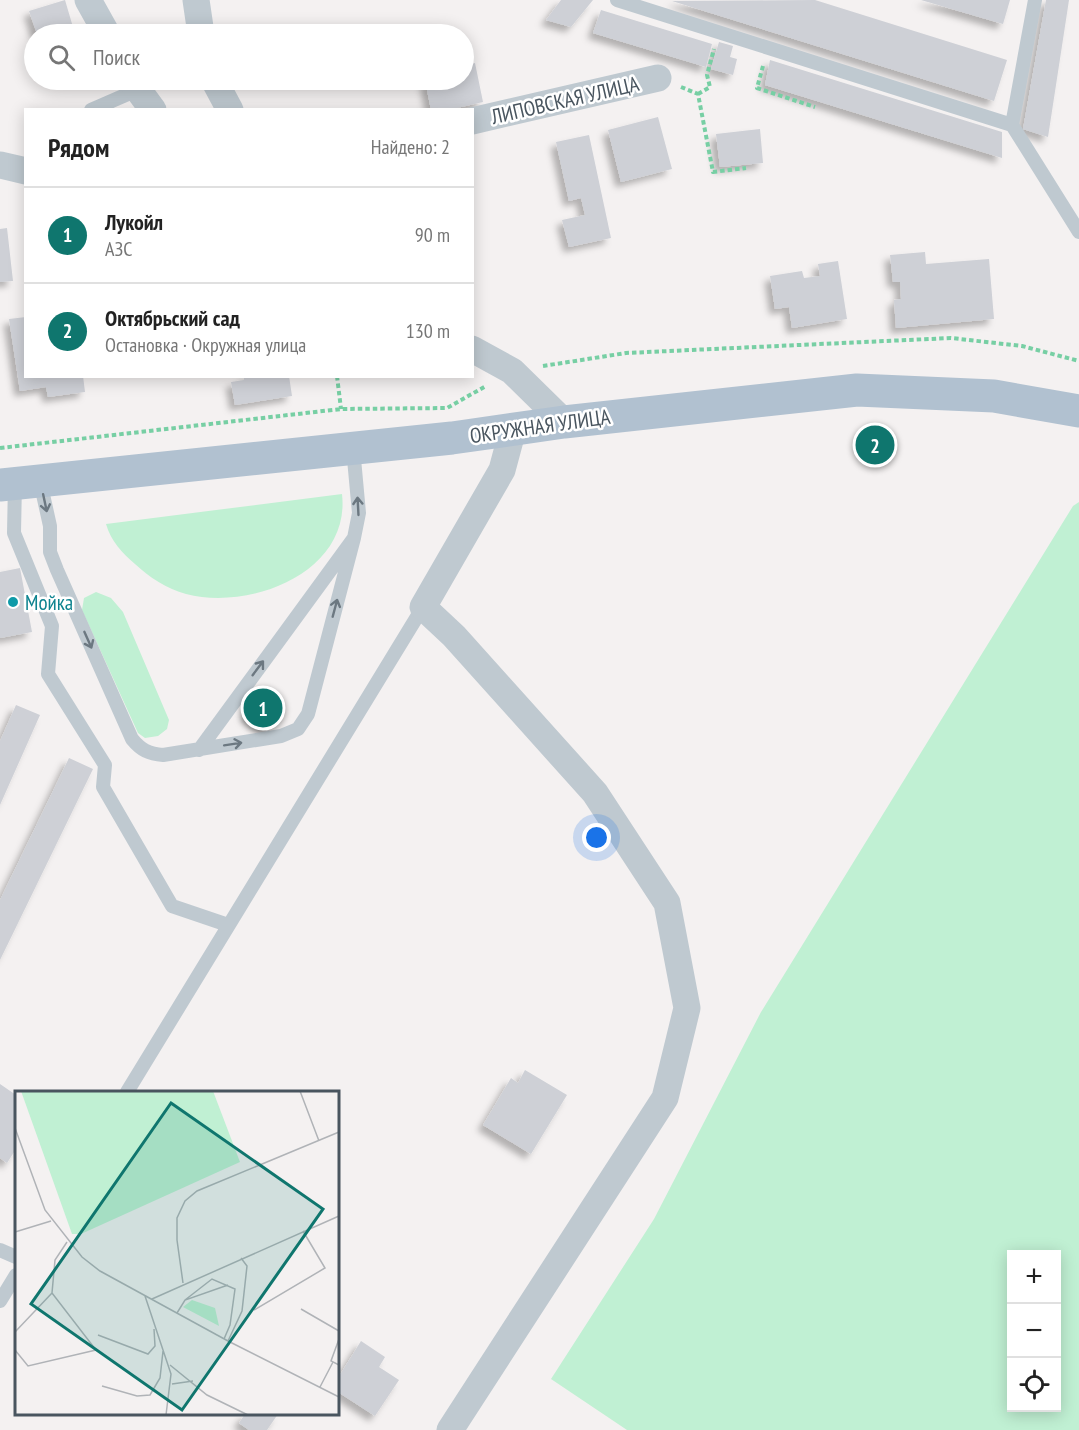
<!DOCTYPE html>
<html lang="ru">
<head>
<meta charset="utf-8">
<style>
	:root { --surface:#fff; --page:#f2f2f2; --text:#222; --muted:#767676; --line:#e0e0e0; --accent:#0f766e }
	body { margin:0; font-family:"PT Sans Narrow",sans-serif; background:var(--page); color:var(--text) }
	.controls { position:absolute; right:18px; bottom:18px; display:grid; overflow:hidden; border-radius:0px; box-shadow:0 3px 15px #0003 }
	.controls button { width:54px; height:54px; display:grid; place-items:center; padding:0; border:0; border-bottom:2px solid var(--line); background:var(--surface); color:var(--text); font:30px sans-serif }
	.you { position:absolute; left:597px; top:838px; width:21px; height:21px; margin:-15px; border:4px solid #fff; border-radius:50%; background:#1a73e8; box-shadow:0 0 0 9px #1a73e833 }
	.badge { display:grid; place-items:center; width:39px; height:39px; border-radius:50%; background:var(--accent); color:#fff; font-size:20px; font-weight:700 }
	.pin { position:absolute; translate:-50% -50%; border:3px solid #fff; box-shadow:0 2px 6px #0006 }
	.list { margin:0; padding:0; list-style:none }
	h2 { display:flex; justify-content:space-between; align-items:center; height:78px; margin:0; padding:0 24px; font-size:26px }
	h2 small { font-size:20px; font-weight:400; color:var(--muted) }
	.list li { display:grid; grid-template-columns:39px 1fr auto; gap:18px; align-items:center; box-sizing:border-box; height:96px; padding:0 24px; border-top:2px solid var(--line) }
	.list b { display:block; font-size:22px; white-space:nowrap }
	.list p { margin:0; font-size:20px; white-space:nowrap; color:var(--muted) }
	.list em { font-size:20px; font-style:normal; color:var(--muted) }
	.icon { flex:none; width:33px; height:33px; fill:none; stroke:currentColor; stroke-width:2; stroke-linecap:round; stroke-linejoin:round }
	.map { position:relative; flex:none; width:1079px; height:1430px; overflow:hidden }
	.search { position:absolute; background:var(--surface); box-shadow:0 3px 15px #0003; left:24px; top:24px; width:450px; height:66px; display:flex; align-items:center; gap:15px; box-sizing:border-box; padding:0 21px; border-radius:33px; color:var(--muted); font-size:22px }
	.panel { position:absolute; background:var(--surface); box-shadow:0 3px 15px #0003; left:24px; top:108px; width:450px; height:270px; border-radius:0px }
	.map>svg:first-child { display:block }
	.green { fill:#c0f0d3; fill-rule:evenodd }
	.building { fill:#ced0d6; filter:url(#shadow) }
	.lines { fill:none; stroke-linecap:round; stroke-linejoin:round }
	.path { stroke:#77cfa4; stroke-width:4; stroke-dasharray:4.5 3; stroke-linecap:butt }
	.service { stroke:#bfc9d0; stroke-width:14 }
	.minor { stroke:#bfc9d0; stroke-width:27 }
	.primary { stroke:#b1c1d0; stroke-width:33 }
	.oneway { stroke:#6c7881 }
	.culture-dot { fill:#0f9aa8; stroke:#fff; stroke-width:2 }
	.labels { text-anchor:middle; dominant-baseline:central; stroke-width:5; stroke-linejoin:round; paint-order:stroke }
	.street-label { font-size:21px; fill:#49555f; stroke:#fff }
	.culture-label { font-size:21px; fill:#0d838f; stroke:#fff; text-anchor:start }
	.inset-road { fill:none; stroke:#b0b3b7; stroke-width:1.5 }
	.view { fill:#0f766e; fill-opacity:0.15; stroke:#0f766e; stroke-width:3 }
	.inset-edge { fill:none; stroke:#49555f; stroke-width:3 }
</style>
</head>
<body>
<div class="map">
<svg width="1079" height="1430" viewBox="0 0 1079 1430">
	<defs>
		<filter id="shadow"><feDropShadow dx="-5.5" dy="5.5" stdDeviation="3" flood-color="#0004"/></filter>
	</defs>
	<rect width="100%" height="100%" fill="#f4f1f1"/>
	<path class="green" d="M342 494C351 572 251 611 186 594 167 589 149 577 135 564 122 553 111 541 106 524Z
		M1079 502V1430H627L551 1379 654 1219 761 1012 1073 506ZM1012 1254H1056V1408H1012Z
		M96 592 111 598 123 612 169 720 167 729 158 736 145 738 138 733 82 610 84 598Z"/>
	<path class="building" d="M65 0 75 34H37L29 11Z
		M561 0H593L571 27 546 20Z
		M815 0 1007 60 994 101 672 1Z
		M921 0H1010L1003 24Z
		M1046 0H1069L1048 137 1023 129Z
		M601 10 712 44 706 67 593 33Z
		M719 42 733 46 730 57 737 59 733 75 711 69Z
		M770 60 1002 132V158L765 85Z
		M475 63 483 102 448 110H431L425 80H464V65Z
		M658 117 672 169 621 182 608 130Z
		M760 129 763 163 720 167 716 134Z
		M589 135 611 238 569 247 562 220 585 215 581 198 569 201 556 142Z
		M7 228 13 281 0 282V229Z
		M925 252 926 264 989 259 994 319 896 328 894 300 901 299 900 282H893L890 255Z
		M838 261 847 319 792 328 789 307 775 309 770 276 802 271 804 278 820 276 818 264Z
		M26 317V376H83L85 392 48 397 46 387 20 391 9 319Z
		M244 376H289L292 396 235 405 231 382 244 380Z
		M20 568 32 632 0 638V572Z
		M263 690 285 706 268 731 245 715Z
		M16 705 40 715 0 805V741Z
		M69 758 93 769 0 960V900Z
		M525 1070 567 1095 531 1154 483 1125 511 1078 518 1083Z
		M0 1084 16 1095V1149L7 1163 0 1158Z
		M361 1341 385 1357 379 1367 399 1380 375 1416 338 1392V1378Z
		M245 1414H278L267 1430H249L239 1423Z"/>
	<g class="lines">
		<path class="path" d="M763 66 757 88 815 107
			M681 87 698 94 713 172 746 168
			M698 94 710 87 707 75 714 49
			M543 366 626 353 951 338 1022 346 1079 361
			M337 376 341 409
			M0 448 341 409 447 408 486 386"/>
		<path class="service" d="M617 0 1012 125 1079 232
			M91 110 137 90
			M1012 125 1035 0
			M40 481 50 526V552L57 570 132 739C141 750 149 754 163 755L281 736 298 729 308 714 354 538
			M15 483 14 533 52 626 48 674 105 765 103 787 172 906 228 925
			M199 750 354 538 359 513 353 448
			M127 1092 423 607
			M0 1250 16 1257
			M0 1301 16 1275"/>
		<path class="minor" d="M88 0 107 34
			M196 0 201 34
			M131 80 153 110
			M214 80 230 110
			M472 121 658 78
			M0 165 26 171
			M472 349 512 371 564 422
			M450 1430 665 1098 687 1008 667 903 595 793 454 636 423 607 502 470 513 429"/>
		<path class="primary" d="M0 485 452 438 564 422 857 390 994 396 1079 411"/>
	</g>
	<defs><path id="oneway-shaft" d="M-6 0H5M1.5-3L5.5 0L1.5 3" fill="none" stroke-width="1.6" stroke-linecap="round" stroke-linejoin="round" transform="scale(1.5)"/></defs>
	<g class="oneway">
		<use href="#oneway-shaft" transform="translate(45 503) rotate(78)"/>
		<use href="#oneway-shaft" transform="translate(358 506) rotate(-93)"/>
		<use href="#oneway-shaft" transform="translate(335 608) rotate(-75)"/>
		<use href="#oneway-shaft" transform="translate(88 640) rotate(66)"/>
		<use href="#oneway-shaft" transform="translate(258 668) rotate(-53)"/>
		<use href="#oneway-shaft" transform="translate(233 744) rotate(-9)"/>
	</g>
	<circle class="culture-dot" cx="13" cy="602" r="6"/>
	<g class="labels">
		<g class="street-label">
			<text transform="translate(565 100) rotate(-13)">ЛИПОВСКАЯ УЛИЦА</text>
			<text transform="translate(540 426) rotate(-8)">ОКРУЖНАЯ УЛИЦА</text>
		</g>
		<g class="culture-label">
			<text x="25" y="602">Мойка</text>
		</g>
	</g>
	<g transform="translate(15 1091)">
		<rect width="324" height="324" fill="#f4f1f1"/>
		<path d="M6 0H198L225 71 66 143H57ZM177 209 200 217 204 235 168 216Z" fill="#c0f0d3"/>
		<path class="inset-road" d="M285 0 304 50M0 37 30 119 67 166 85 180 213 250 324 306M0 141 36 130M168 192 162 149V127L170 110 182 100 324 41M130 205 156 283 151 324M137 208 324 125M170 209 197 188 220 198 215 234 209 248M286 218 324 240M239 219 310 177 288 140M162 222 170 209 213 194M0 241 37 202M83 244 133 263 140 255 139 238M324 248 316 270 324 274M213 250 227 220 232 175 226 167M0 259 13 275 81 259 37 202 40 169 52 151M155 274 192 304 233 324M157 293 178 290M87 295 122 305 135 304 145 287 148 260M305 296 318 271"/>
		<path class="view" d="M156 12 308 118 167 319 16 213Z"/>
		<rect width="324" height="324" class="inset-edge"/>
	</g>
</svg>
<div class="controls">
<button>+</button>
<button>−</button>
<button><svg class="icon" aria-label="locate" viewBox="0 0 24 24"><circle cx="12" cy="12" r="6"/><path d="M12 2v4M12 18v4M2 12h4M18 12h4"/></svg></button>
</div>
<div class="you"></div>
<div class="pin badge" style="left:263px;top:708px">1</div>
<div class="pin badge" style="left:875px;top:445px">2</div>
<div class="search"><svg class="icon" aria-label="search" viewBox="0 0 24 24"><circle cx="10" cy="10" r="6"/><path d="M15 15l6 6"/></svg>Поиск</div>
<section class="panel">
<h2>Рядом<small>Найдено: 2</small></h2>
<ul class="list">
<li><span class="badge">1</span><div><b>Лукойл</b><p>АЗС</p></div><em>90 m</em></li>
<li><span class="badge">2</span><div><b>Октябрьский сад</b><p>Остановка · Окружная улица</p></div><em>130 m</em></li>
</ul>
</section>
</div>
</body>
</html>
